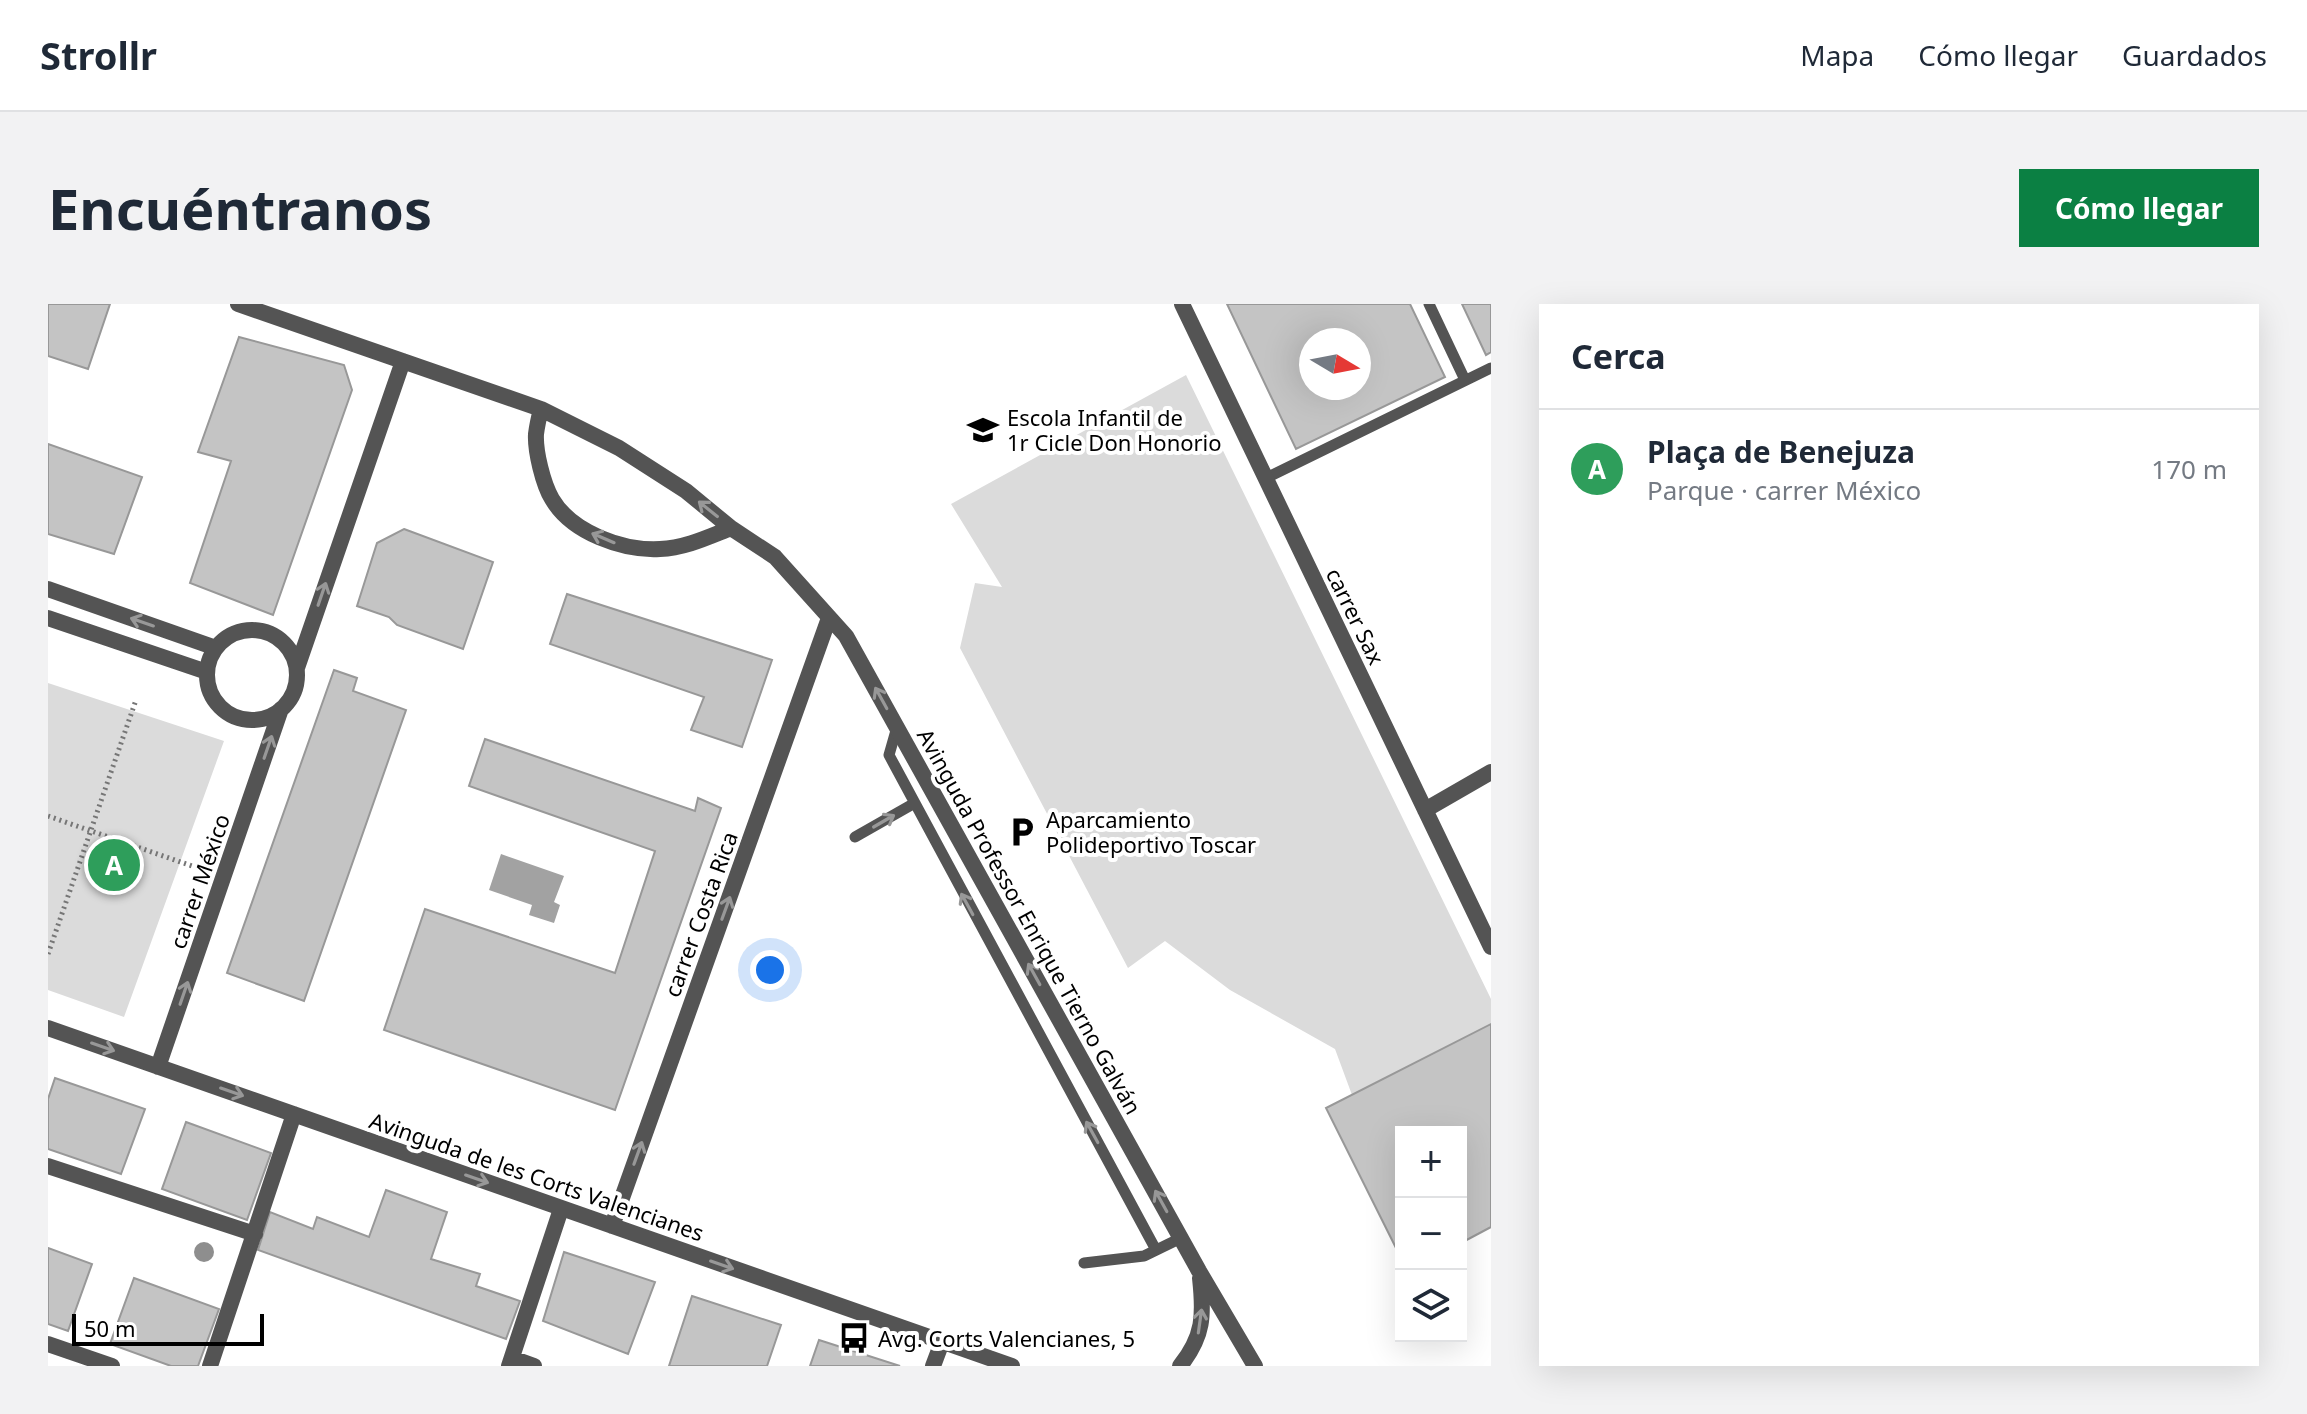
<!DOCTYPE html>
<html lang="es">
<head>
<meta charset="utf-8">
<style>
	:root { --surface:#fff; --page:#f2f2f3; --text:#1f2937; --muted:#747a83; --line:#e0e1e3; --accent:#0b8043 }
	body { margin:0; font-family:"Noto Sans",sans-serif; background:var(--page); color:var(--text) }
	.controls { position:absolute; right:24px; bottom:24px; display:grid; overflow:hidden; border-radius:0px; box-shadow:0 8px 32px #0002 }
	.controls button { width:72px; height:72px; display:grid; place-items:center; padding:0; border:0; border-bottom:2px solid var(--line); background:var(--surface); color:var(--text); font:40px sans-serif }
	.compass { position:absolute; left:1251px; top:24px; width:72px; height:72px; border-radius:50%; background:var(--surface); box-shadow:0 8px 32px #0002; rotate:100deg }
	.scale { position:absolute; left:24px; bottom:20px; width:192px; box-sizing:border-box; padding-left:8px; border:4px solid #000; border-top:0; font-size:22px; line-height:28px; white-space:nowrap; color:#000; -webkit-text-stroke:6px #fff; paint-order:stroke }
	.you { position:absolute; left:722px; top:666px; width:28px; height:28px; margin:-20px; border:6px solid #fff; border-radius:50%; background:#1a73e8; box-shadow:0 0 0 12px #1a73e833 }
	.badge { display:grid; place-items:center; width:52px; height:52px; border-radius:50%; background:var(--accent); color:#fff; font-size:26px; font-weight:700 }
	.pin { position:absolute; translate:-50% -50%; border:4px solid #fff; box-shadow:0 2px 8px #0006 }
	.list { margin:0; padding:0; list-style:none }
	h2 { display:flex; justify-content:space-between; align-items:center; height:104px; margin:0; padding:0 32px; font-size:34px }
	h2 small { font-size:26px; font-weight:400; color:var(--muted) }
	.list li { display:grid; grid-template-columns:52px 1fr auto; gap:24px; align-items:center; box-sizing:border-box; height:120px; padding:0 32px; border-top:2px solid var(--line) }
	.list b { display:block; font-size:30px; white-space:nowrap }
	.list p { margin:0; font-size:26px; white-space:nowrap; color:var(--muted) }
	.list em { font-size:26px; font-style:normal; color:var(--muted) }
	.icon { flex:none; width:44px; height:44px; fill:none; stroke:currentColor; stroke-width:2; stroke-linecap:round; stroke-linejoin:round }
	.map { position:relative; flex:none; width:1443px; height:1062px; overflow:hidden; border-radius:0px }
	header { display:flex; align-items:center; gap:48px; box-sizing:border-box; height:112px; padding:0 40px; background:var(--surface); border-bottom:2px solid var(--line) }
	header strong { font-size:38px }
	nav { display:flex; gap:44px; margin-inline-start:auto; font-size:28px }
	.intro { display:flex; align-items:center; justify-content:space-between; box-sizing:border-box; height:192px; padding:0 48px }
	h1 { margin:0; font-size:56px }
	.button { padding:20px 36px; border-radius:0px; background:var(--accent); color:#fff; font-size:28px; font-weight:700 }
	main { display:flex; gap:48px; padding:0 48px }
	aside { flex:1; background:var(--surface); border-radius:0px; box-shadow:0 8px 32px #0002 }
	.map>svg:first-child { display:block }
	.green { fill:#dbdbdb }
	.water { fill:#a2a2a2 }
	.building { fill:#c4c4c4; stroke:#989898; stroke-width:2; fill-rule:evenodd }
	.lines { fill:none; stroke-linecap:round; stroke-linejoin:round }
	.path { stroke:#767676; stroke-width:5; stroke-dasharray:2 4; stroke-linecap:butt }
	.lane { stroke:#545454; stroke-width:11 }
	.street { stroke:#545454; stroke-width:16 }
	.tree { fill:#8e8e8e }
	.oneway { stroke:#989898 }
	.labels { text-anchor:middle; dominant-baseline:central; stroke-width:8; stroke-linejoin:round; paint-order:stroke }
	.poi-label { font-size:22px; fill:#000; stroke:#fff; text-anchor:start }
	.street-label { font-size:22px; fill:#000; stroke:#fff }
</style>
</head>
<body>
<header>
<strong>Strollr</strong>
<nav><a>Mapa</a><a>Cómo llegar</a><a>Guardados</a></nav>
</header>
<div class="intro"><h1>Encuéntranos</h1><a class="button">Cómo llegar</a></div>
<main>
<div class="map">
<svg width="1443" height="1062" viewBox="0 0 1443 1062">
	<rect width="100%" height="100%" fill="#fff"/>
	<path class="green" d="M1138 71 1443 695V720L1304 791 1287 745 1182 686 1117 637 1080 664 912 344 927 279 954 283 903 200Z
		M0 379 176 437 76 713 0 686Z"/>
	<path class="water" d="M453 550 516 572 506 598 512 601 506 619 481 611 484 601 441 586Z"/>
	<path class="building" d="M0 0H62L40 65 0 52Z
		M1179 0H1362L1397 73 1248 145ZM1263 36H1311V84H1263Z
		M1414 0H1443V48L1438 51Z
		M191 33 296 61 304 86 225 311 142 279 183 157 150 148Z
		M0 140 94 173 66 250 0 230Z
		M356 225 445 258 415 345 349 321 341 313 309 302 329 239Z
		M519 290 724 356 694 443 643 426 656 393 502 340Z
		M286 366 309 374 305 387 358 406 256 697 179 669Z
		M437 435 647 507 650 494 673 504 567 806 336 726 377 605 567 669 607 547 421 482Z
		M1443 720V923L1413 939V828H1353V954L1278 804Z
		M7 774 97 805 73 870 0 845V795Z
		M138 818 223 849 199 916 114 885Z
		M338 886 399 908 383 955 432 970 428 982 472 997 458 1035 210 946 222 908 265 925 269 913 321 933Z
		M0 944 44 960 20 1027 0 1020Z
		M516 948 607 978 580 1050 495 1017Z
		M86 974 171 1005 150 1062H123L62 1040Z
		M644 992 733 1021 719 1062H621Z
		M771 1036 852 1062H762Z"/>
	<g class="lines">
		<path class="path" d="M0 512 144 562
			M0 650 88 396"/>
		<path class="lane" d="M1381 0 1417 76
			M1218 174 1443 64
			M849 423 841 451 1108 946
			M807 533 865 500
			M1036 959 1096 952 1133 934"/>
		<path class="street" d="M190 0 493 105 571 144 638 187 683 224 727 253 798 332 1151 967 1207 1062
			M1134 0 1443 643
			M493 105C491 113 489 122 488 130 487 147 495 180 504 195 524 229 575 247 612 245 637 244 660 233 683 224
			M0 285 168 344
			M0 314 159 368
			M159 371a45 45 0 1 1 90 0a45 45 0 1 1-90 0Z
			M249 364 355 57
			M1377 506 1443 468
			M0 724 964 1062
			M110 763 233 405
			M0 862 207 930
			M564 922 781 314
			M0 1040 64 1062
			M464 1054 486 1062
			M162 1062 246 810
			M461 1062 513 905
			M885 1062 894 1038
			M1132 1062C1156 1032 1156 1011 1152 974"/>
	</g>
	<circle class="tree" cx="156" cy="948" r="10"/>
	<defs><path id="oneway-shaft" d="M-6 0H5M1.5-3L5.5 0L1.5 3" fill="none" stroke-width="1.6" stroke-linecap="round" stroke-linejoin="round" transform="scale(2)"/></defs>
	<g class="oneway">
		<use href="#oneway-shaft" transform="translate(660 205) rotate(-141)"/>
		<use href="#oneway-shaft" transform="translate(555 234) rotate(-157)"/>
		<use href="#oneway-shaft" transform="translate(274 290) rotate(-71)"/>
		<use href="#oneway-shaft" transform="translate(94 318) rotate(-161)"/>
		<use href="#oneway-shaft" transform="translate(833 394) rotate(-119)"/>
		<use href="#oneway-shaft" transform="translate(220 443) rotate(-71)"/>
		<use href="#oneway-shaft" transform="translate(836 517) rotate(-30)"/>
		<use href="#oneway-shaft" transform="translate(919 600) rotate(-119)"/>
		<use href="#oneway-shaft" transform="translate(678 604) rotate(-70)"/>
		<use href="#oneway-shaft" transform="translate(986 670) rotate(-119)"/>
		<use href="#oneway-shaft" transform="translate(136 689) rotate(-71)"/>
		<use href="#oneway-shaft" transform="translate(55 743) rotate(19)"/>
		<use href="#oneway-shaft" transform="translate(184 788) rotate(19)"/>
		<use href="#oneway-shaft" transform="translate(1044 828) rotate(-119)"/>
		<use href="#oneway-shaft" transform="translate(590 849) rotate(-70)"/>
		<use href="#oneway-shaft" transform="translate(429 875) rotate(19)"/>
		<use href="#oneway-shaft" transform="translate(1113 897) rotate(-119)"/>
		<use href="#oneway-shaft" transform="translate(674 961) rotate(19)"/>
		<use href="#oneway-shaft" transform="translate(1152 1017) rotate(-82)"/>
	</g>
	<defs>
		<symbol id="school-bare" viewBox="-9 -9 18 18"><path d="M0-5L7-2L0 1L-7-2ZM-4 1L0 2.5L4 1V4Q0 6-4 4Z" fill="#000" stroke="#fff" stroke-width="2.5" paint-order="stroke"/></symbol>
		<symbol id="parking-bare" viewBox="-9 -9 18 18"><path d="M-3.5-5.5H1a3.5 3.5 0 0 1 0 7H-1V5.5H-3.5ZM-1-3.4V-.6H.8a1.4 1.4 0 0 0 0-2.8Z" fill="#000" stroke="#fff" stroke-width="2.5" paint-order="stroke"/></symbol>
		<symbol id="bus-bare" viewBox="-9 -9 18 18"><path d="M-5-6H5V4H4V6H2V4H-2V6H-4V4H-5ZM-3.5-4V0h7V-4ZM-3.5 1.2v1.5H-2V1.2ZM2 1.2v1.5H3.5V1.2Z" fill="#000" stroke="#fff" stroke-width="2.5" paint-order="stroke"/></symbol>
	</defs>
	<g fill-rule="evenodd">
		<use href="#school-bare" x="913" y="104" width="44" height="44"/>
		<use href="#parking-bare" x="952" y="506" width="44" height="44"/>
		<use href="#bus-bare" x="784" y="1012" width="44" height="44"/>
	</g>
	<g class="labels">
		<g class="poi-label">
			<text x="959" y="113">Escola Infantil de<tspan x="959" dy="25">1r Cicle Don Honorio</tspan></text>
			<text x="998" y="515">Aparcamiento<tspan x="998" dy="25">Polideportivo Toscar</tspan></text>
			<text x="830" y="1034">Avg. Corts Valencianes, 5</text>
		</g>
		<g class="street-label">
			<text transform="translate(1308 312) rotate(64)">carrer Sax</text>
			<text transform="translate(151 577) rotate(-71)">carrer México</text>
			<text transform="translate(652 610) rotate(-70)">carrer Costa Rica</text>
			<text transform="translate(982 617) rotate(61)">Avinguda Professor Enrique Tierno Galván</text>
			<text transform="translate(489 872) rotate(19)">Avinguda de les Corts Valencianes</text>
		</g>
	</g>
</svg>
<div class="controls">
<button>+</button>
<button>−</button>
<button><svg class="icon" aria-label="layers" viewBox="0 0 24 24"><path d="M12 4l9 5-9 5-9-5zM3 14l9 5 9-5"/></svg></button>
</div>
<svg class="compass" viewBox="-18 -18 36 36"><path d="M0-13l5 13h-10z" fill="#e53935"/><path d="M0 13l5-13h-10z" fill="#747a83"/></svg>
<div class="scale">50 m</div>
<div class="you"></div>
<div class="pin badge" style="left:66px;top:561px;background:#2e9e5b">A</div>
</div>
<aside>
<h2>Cerca<small></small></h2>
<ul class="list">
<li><span class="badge" style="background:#2e9e5b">A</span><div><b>Plaça de Benejuza</b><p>Parque · carrer México</p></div><em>170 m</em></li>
</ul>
</aside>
</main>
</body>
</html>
